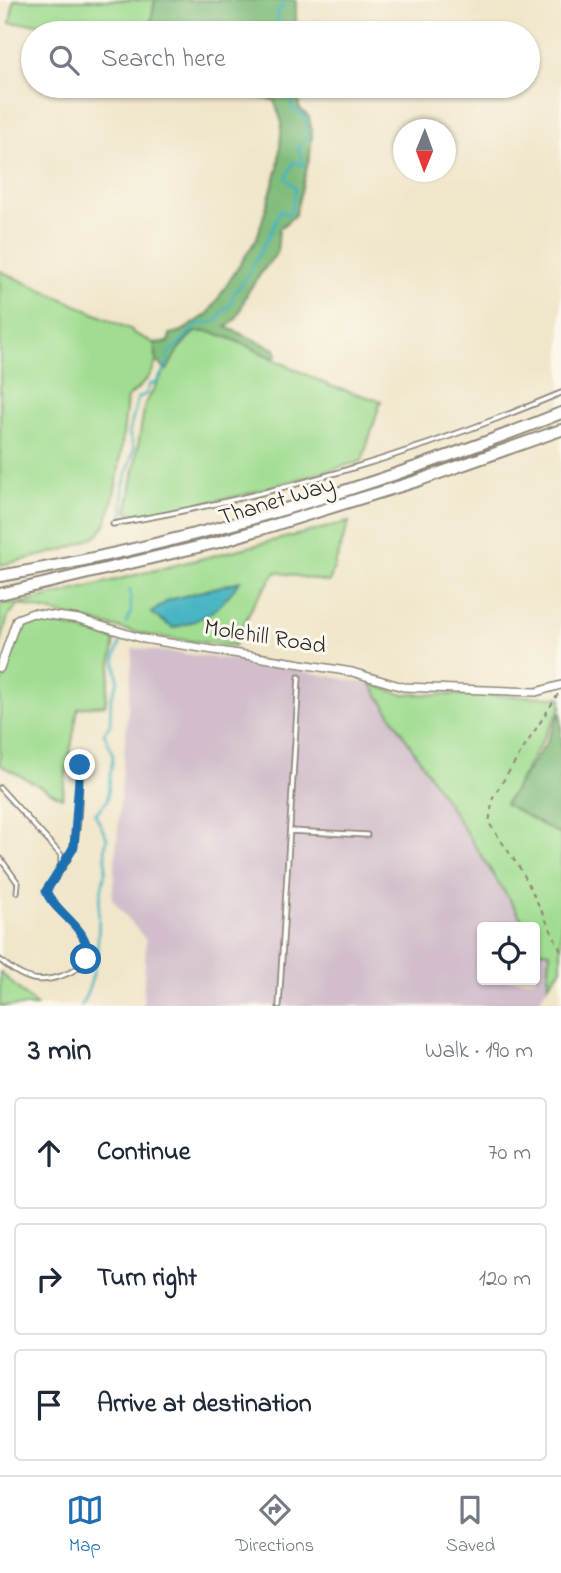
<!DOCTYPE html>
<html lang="en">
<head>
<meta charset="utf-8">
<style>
	:root { --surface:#fff; --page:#f6f6f7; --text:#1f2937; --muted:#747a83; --line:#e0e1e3; --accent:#1f6fb2 }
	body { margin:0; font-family:"Indie Flower",sans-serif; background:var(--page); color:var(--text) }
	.controls { position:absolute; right:21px; bottom:21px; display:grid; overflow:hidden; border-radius:7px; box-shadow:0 2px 5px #0004 }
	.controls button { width:63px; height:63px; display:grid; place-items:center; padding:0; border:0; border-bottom:2px solid var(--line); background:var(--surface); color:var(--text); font:35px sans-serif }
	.compass { position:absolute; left:393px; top:119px; width:63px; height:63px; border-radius:50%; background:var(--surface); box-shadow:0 2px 5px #0004; rotate:181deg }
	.stop { position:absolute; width:21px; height:21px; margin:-16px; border:5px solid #1f6fb2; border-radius:50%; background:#fff }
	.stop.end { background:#1f6fb2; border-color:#fff; box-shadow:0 2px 7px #0008 }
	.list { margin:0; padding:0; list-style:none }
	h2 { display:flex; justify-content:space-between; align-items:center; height:91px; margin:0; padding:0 28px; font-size:30px }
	h2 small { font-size:23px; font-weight:400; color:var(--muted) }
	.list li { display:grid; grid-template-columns:46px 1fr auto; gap:21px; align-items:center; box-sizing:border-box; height:112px; margin:0 14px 14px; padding:0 14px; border:2px solid var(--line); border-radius:7px }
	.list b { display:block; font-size:26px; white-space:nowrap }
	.list em { font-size:23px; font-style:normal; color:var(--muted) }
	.icon { flex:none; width:38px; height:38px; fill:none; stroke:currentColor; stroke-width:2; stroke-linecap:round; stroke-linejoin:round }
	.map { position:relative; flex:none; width:561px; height:1006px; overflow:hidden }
	.search { position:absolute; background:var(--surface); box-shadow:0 2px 5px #0004; left:21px; right:21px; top:21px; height:77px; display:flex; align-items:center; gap:18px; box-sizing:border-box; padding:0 24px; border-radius:38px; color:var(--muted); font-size:26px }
	.sheet { height:469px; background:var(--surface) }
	nav { display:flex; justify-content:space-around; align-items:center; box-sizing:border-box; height:98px; border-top:2px solid var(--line); background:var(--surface); font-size:19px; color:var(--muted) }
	nav a { display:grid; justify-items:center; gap:4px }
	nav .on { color:var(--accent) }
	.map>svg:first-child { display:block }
	.industrial { fill:#d1bdcb }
	.green { fill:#a0dd91; stroke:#66845e; stroke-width:2 }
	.forest { fill:#80bc7b; stroke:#567453; stroke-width:2 }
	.water { fill:#47b5c2; stroke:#397076; stroke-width:2 }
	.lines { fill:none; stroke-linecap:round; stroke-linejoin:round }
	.stream { stroke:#47b5c2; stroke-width:2.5 }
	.service-casing { stroke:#8e887a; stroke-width:7 }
	.minor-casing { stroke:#8e887a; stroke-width:10 }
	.trunk-casing { stroke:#8e887a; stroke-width:14 }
	.path { stroke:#8e887a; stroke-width:2; stroke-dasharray:5 5; stroke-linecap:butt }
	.service { stroke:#fff; stroke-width:3.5 }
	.minor { stroke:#fff; stroke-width:7 }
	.trunk { stroke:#fff; stroke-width:10 }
	.route { stroke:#1f6fb2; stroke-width:9 }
	.labels { text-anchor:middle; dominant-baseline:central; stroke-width:6; stroke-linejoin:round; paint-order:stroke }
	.street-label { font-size:24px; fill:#2b2b2b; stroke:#fbf7ec }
</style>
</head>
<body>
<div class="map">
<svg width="561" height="1006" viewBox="0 0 561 1006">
	<rect width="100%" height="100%" fill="#fbf7ec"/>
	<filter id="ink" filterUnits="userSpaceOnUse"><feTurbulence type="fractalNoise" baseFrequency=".0143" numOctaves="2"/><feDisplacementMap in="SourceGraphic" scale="14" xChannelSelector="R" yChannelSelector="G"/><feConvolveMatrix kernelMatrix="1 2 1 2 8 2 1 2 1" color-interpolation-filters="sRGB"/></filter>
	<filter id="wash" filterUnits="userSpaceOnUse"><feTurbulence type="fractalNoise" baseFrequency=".00686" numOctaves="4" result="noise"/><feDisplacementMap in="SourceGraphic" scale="28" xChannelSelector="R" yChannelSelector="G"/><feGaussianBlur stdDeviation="1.57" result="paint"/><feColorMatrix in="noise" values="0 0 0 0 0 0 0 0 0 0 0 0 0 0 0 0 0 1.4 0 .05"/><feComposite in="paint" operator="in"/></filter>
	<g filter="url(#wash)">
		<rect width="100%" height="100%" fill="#f0e6ca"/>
		<path class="industrial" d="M133 648 254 662 371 684 527 927H482V980H535V940L540 950 550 951 548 985 537 1006H143L146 940 112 899Z"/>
		<path class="green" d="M14 0H155L149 33H72L55 24 10 23Z
			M0 271 132 330 133 333 154 343C164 366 144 384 127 398 124 423 117 520 98 534 75 551 28 558 0 565Z
			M194 332H217L330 386 381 401 362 461 239 496 141 515 127 512 145 404 175 353Z
			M349 522 329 582 276 572 254 603 234 646 152 636 19 604 8 616 0 646V603L19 604Z
			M45 621 115 639 105 705 78 708 62 798 0 765V686L22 624Z
			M371 684 401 694 561 697V708L506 804 561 835V969L548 985 550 952 539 950 535 940V927H527Z
			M0 972 37 1006H0Z"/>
		<path class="forest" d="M155 0H296V33H149Z
			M177 86H299V108L309 117 312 133 310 155 295 215 279 229 277 253C266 265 259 276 250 289 240 303 243 317 226 327L275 349 277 355 274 358C255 351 209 323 192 334 180 342 174 358 167 370L157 362 154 343 169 342 170 334 182 331 208 314 257 238 278 168 282 123 274 100Z
			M561 711V835L505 804 546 743Z"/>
		<path class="water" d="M240 581C219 610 207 619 173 628L151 613 169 600Z"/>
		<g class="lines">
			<path class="stream" d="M283 0V6L278 10 277 24 288 27 290 33
				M123 516V487L134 449 129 433 138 398 146 394 150 384 156 383 167 365 169 353 199 324 218 321 221 313 232 303 233 294C245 284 274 228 280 210L287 215 291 211 296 189 286 178 294 161 302 166 304 163 298 149 308 135 304 116 292 109 294 86
				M126 623 131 612 130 589
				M81 1006C99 971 98 944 99 906 100 892 105 878 106 864 106 853 103 848 107 838L95 814 107 801 113 755 104 733 110 725 111 698 118 681 115 658 120 643"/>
		</g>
	</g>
	<g filter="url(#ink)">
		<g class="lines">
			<defs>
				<path id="service" d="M113 524C271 497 413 455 561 393
					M0 788 61 855V869L46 891C54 911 78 922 86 943 96 969 52 983 33 979 20 976 10 968 0 960
					M290 831 367 835
					M0 858 18 883 17 892
					M63 867C83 838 78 799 80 765
					M279 1006 299 677"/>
				<path id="minor" d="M0 668 17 619 33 613 79 619 144 639 352 672 403 687 536 692 561 685"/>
				<path id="trunk" d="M0 576C191 543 381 485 561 413
					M0 594 219 542 417 481 561 430"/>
			</defs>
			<use href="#service" class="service-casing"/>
			<use href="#minor" class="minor-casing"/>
			<use href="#trunk" class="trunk-casing"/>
			<path class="path" d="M558 694 493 797 489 823 523 873 561 951"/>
			<use href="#service" class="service"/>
			<use href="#minor" class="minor"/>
			<use href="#trunk" class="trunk"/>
		</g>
	</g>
	<g class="lines" filter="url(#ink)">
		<path class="route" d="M80 765 74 847 46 891C55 914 94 930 86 959"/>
	</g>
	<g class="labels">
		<g class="street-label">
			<text transform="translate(277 502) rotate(-17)">Thanet Way</text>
			<text transform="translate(265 638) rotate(9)">Molehill Road</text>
		</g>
	</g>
</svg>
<div class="controls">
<button><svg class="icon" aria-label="locate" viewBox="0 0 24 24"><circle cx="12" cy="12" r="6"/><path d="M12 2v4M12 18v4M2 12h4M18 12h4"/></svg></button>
</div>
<svg class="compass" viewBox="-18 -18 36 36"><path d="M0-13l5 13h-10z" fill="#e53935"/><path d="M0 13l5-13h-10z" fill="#747a83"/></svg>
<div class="stop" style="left:86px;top:959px"></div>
<div class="stop end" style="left:80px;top:765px"></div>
<div class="search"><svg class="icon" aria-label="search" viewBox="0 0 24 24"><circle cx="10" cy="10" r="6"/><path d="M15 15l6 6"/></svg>Search here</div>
</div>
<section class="sheet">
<h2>3 min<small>Walk · 190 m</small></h2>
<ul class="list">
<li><svg class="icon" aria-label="ahead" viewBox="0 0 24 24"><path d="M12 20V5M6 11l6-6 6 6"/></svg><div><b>Continue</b></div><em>70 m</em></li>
<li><svg class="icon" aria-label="right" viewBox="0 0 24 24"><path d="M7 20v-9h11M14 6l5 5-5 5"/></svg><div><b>Turn right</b></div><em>120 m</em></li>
<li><svg class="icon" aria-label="arrive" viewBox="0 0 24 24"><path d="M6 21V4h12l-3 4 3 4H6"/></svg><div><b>Arrive at destination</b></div></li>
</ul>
</section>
<nav>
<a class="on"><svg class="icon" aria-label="map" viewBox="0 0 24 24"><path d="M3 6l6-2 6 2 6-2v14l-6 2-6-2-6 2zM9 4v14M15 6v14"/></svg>Map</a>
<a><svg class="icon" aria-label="directions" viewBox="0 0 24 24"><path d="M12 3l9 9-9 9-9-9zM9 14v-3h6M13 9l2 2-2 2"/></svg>Directions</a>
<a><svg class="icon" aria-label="saved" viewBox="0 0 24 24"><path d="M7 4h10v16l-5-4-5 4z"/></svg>Saved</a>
</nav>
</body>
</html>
